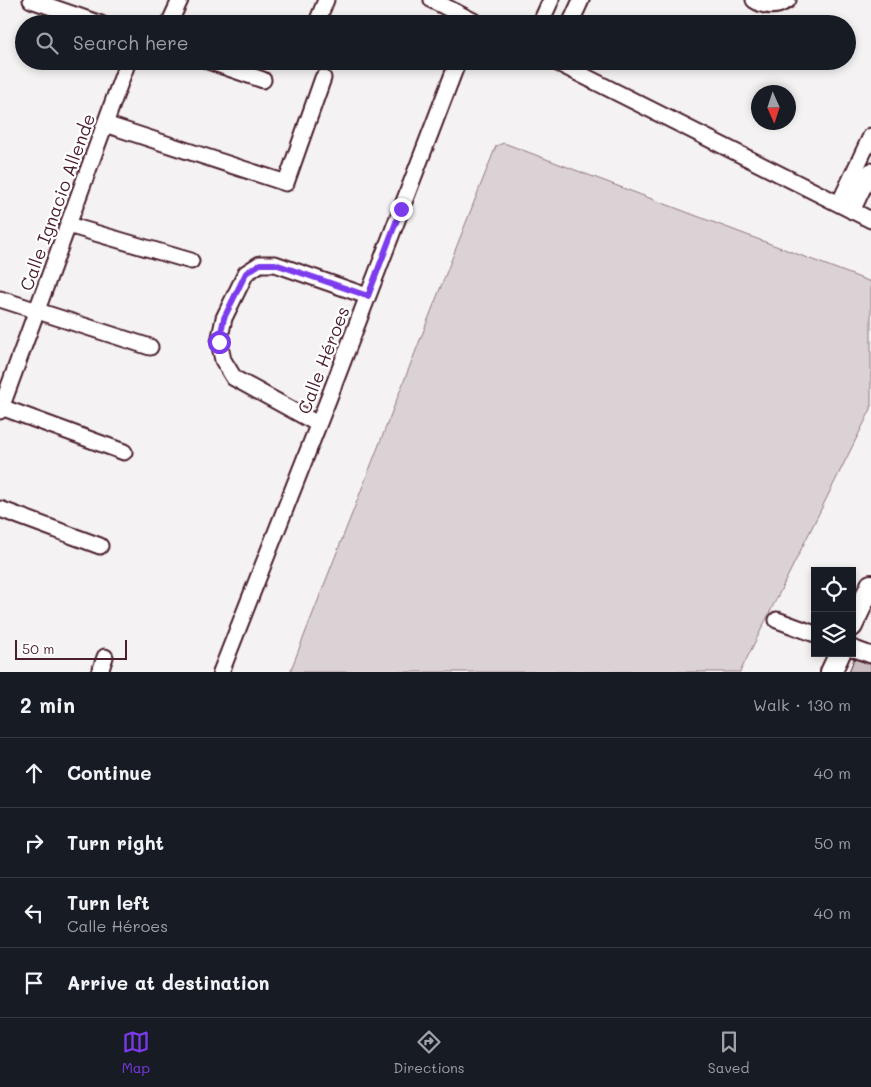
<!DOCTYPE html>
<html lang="en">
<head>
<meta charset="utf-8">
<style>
	:root { --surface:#171b24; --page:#242831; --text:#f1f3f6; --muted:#9ea1a6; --line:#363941; --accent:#7c3aed }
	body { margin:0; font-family:Mali,sans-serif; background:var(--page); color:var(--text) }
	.controls { position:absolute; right:15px; bottom:15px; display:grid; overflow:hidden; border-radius:0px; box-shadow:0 2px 8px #0003 }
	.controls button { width:45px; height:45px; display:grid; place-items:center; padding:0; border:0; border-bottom:1px solid var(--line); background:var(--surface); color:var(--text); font:25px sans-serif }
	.compass { position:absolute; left:751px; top:85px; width:45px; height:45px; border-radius:50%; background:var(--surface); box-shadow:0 2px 8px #0003; rotate:177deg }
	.scale { position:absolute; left:15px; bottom:12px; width:112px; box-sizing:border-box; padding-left:5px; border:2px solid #4a1f2b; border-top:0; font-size:14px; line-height:18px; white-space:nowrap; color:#4a1f2b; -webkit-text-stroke:4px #fff; paint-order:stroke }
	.stop { position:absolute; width:15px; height:15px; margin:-11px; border:4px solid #7c3aed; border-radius:50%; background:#fff }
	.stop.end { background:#7c3aed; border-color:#fff; box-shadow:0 1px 5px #0008 }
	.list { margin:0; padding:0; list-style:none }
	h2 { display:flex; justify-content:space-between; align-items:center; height:65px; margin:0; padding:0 20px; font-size:21px }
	h2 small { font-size:16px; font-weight:400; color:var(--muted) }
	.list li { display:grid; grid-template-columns:32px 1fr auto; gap:15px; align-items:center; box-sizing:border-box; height:70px; padding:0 20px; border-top:1px solid var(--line) }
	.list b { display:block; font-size:19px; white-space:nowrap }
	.list p { margin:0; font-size:16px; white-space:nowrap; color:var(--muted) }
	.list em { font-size:16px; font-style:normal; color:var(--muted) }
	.icon { flex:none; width:28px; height:28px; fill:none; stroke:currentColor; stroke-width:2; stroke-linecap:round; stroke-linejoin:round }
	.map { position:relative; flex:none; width:871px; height:672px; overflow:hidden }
	.search { position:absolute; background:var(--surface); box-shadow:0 2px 8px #0003; left:15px; right:15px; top:15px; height:55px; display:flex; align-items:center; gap:12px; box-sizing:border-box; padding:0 18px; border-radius:28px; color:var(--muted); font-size:19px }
	.sheet { height:345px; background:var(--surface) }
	nav { display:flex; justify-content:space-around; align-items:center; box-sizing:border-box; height:70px; border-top:1px solid var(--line); background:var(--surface); font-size:14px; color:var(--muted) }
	nav a { display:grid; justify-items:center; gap:2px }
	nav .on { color:var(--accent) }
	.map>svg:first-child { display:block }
	.green { fill:#dbd2d5; stroke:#927880 }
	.building { fill:#cabdc1; stroke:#4a1f2b }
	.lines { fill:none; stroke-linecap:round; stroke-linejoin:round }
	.street-casing { stroke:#4a1f2b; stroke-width:19 }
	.secondary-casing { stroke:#4a1f2b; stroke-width:24 }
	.street { stroke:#fff; stroke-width:15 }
	.secondary { stroke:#fff; stroke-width:20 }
	.route { stroke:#7c3aed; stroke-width:6 }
	.labels { text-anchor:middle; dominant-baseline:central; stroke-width:4.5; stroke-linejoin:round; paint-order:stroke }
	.street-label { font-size:18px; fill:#4a1f2b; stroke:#fff }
</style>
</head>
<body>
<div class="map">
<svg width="871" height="672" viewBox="0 0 871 672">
	<rect width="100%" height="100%" fill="#f4f2f2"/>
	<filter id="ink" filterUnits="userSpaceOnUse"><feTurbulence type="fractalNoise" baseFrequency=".02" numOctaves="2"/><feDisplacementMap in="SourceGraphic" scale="10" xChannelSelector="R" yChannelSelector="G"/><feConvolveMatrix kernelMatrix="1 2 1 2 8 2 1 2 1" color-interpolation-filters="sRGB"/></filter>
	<g filter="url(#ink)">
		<path class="green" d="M504 143 871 282V409L740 672H290L496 146Z"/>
		<path class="building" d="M854 659 871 664V672H849Z"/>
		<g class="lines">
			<defs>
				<path id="street" d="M31 0 101 24
					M432 0 479 24
					M754 0C766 8 776 8 788 0
					M169 24 180 0
					M322 24 317 22 326 0
					M540 24 551 0
					M570 24 581 0
					M208 61 263 80
					M554 61 871 220
					M105 124 286 183 323 78
					M839 204 871 136
					M852 211 871 171
					M68 225 191 261
					M0 299 150 347
					M1 407 124 452
					M0 411 128 61
					M318 424 234 378 223 360 219 342 224 318 246 273 260 264H275L367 296
					M0 509 100 546
					M777 620 815 634
					M852 648 871 655
					M100 672 105 657
					M221 672 328 400 458 61"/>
				<path id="secondary" d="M852 626 871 585
					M831 672 840 653"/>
			</defs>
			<use href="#street" class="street-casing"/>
			<use href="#secondary" class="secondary-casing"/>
			<use href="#street" class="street"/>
			<use href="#secondary" class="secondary"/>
		</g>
	</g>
	<g class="lines" filter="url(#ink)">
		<path class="route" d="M219 342 224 318 246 273 260 264H275L368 296 401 209"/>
	</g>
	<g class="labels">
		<g class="street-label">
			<text transform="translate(57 202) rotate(-70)">Calle Ignacio Allende</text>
			<text transform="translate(323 360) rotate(-69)">Calle Héroes</text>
		</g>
	</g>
</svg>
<div class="controls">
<button><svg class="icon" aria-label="locate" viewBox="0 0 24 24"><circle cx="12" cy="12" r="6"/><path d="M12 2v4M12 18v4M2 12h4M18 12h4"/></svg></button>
<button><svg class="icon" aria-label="layers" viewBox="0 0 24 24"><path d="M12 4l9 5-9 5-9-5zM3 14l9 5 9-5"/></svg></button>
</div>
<svg class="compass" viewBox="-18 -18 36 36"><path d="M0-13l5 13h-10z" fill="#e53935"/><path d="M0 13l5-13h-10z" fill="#9ea1a6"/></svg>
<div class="scale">50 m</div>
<div class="stop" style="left:219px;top:342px"></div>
<div class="stop end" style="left:401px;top:209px"></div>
<div class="search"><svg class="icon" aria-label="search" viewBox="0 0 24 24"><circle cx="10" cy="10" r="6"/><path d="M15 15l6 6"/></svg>Search here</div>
</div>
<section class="sheet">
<h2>2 min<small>Walk · 130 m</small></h2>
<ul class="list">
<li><svg class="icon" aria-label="ahead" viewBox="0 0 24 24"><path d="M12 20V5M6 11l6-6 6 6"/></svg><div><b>Continue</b></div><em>40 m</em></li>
<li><svg class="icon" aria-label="right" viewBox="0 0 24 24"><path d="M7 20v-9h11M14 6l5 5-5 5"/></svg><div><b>Turn right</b></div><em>50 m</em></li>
<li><svg class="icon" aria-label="left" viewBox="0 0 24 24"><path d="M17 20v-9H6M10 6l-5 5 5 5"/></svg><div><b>Turn left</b><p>Calle Héroes</p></div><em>40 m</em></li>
<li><svg class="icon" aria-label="arrive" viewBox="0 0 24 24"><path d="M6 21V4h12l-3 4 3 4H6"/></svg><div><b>Arrive at destination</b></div></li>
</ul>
</section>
<nav>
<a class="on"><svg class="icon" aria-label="map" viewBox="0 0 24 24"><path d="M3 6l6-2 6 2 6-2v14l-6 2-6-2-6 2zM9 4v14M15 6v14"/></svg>Map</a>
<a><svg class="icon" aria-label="directions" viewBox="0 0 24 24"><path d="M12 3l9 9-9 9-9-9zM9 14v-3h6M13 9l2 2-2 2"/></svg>Directions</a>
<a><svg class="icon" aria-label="saved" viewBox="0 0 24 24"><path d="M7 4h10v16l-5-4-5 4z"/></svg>Saved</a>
</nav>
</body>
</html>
